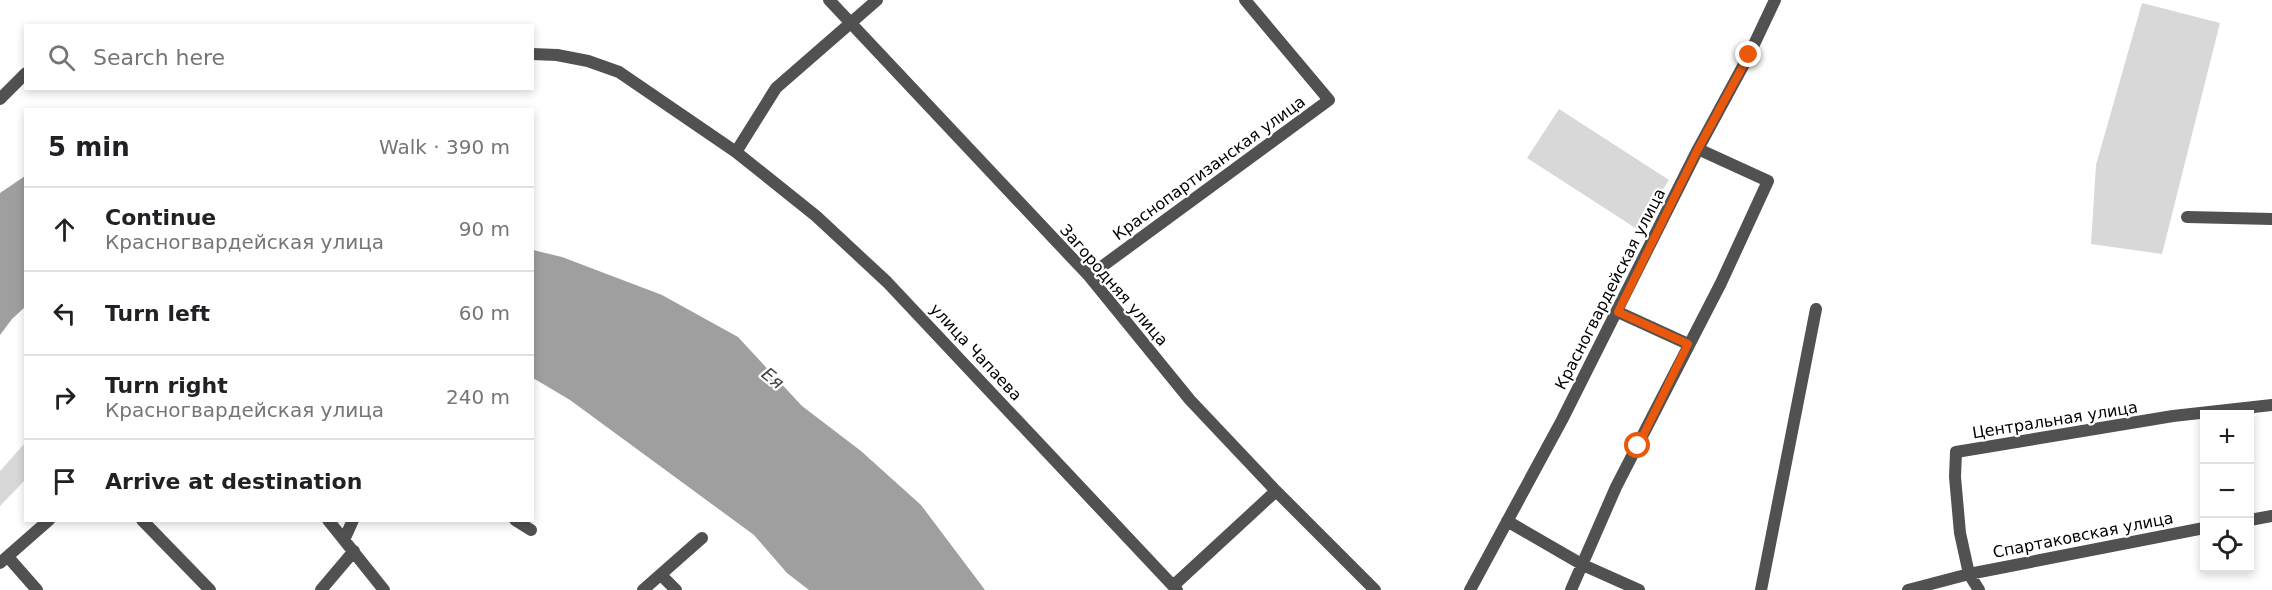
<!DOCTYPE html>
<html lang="en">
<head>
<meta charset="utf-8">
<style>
	:root { --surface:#fff; --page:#f2f2f2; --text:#202124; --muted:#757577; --line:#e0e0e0 }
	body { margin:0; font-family:"DejaVu Sans",sans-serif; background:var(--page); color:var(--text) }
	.controls { position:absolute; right:18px; bottom:18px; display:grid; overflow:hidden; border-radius:0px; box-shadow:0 3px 9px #0003 }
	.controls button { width:54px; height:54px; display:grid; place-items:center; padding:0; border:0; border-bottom:2px solid var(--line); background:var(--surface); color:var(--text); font:30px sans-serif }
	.stop { position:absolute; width:18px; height:18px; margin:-14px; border:4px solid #ea580c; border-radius:50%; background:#fff }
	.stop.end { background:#ea580c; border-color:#fff; box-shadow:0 2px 6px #0008 }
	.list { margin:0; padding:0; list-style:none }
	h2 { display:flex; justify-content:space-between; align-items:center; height:78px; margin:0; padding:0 24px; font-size:26px }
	h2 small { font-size:20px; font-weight:400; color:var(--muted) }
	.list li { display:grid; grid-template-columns:39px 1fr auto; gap:18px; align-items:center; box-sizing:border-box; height:84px; padding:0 24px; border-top:2px solid var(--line) }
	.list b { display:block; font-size:22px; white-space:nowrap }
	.list p { margin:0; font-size:20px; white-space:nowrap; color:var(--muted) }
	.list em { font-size:20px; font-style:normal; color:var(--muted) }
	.icon { flex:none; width:33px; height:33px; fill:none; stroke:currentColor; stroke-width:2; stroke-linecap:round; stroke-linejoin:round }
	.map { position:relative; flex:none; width:2272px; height:590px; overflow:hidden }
	.search { position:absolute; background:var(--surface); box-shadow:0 3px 9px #0003; left:24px; top:24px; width:510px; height:66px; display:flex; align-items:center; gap:15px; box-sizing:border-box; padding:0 21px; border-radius:0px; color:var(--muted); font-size:22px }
	.panel { position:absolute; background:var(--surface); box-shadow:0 3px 9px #0003; left:24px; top:108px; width:510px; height:414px; border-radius:0px }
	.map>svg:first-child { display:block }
	.green { fill:#d8d8d8 }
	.water { fill:#9f9f9f }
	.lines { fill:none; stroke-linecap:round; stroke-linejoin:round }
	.minor { stroke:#515151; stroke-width:12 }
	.route { stroke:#ea580c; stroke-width:8 }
	.labels { text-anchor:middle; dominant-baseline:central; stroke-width:4.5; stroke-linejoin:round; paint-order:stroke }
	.street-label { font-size:16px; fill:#000; stroke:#fff }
	.water-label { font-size:18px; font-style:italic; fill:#404040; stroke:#fff }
</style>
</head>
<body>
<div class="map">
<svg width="2272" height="590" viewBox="0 0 2272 590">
	<rect width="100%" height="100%" fill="#fff"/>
	<path class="green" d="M2142 3 2220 23 2162 254 2091 244 2096 165Z
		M1559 109 1669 180 1637 229 1527 158Z
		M25 443V480L0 506V471Z"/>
	<path class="water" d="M25 176V307L12 319 0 335V193Z
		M533 250 562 257 662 295 738 337 802 406 861 451 921 505 985 590H809L787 573 754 535 570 400 533 378Z"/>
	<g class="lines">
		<path class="minor" d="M829 0 1089 276 1190 400 1276 491 1375 590
			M532 54 557 55 588 61 619 72 736 152 816 216 887 282 1177 590
			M0 99 26 73
			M736 152 776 88 877 0
			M2187 217 2272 219
			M1089 276 1329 100 1245 0
			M1618 312 1688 344
			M142 520 210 590
			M328 520 384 590
			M515 520 531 530
			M2250 520 2272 516
			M1507 521 1583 565 1639 590
			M344 540 353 520
			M8 557 37 590
			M0 563 49 520
			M661 575 676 590
			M1173 586 1276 491
			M321 590 354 551
			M643 590 702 538
			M1470 590 1562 420 1698 149 1749 55 1775 0
			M1571 590 1616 487 1721 283 1768 181 1698 149
			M1761 590 1816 309
			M1908 590 1969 574 2204 528
			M1979 590 1969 574 1960 533 1955 477 1956 452 2173 416 2272 405"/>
	</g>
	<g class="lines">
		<path class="route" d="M1638 446 1688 344 1618 312 1698 149 1749 55"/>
	</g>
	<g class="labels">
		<g class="street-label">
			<text transform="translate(1209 168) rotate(-36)">Краснопартизанская улица</text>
			<text transform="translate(1114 285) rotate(49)">Загородняя улица</text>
			<text transform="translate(1610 289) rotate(-63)">Красногвардейская улица</text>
			<text transform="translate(976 352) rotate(47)">улица Чапаева</text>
			<text transform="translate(2055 420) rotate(-9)">Центральная улица</text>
			<text transform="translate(2083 535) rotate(-11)">Спартаковская улица</text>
		</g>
		<g class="water-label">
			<text transform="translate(773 378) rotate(39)">Ея</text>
		</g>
	</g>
</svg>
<div class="controls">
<button>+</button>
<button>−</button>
<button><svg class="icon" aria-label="locate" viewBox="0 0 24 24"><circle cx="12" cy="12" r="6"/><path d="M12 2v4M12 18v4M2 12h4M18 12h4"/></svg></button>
</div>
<div class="stop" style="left:1638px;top:446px"></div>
<div class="stop end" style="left:1749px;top:55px"></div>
<div class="search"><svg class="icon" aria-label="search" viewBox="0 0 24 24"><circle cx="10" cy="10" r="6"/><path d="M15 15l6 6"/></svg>Search here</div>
<section class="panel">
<h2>5 min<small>Walk · 390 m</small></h2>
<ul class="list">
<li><svg class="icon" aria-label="ahead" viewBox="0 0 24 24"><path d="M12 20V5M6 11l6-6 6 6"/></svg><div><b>Continue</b><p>Красногвардейская улица</p></div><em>90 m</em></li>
<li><svg class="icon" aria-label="left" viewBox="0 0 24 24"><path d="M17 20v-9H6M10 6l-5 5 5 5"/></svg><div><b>Turn left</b></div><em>60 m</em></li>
<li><svg class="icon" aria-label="right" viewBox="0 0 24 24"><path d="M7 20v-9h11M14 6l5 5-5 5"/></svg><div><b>Turn right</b><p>Красногвардейская улица</p></div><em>240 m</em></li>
<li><svg class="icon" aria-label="arrive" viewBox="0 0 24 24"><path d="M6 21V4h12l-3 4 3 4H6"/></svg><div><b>Arrive at destination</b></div></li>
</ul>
</section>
</div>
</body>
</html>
